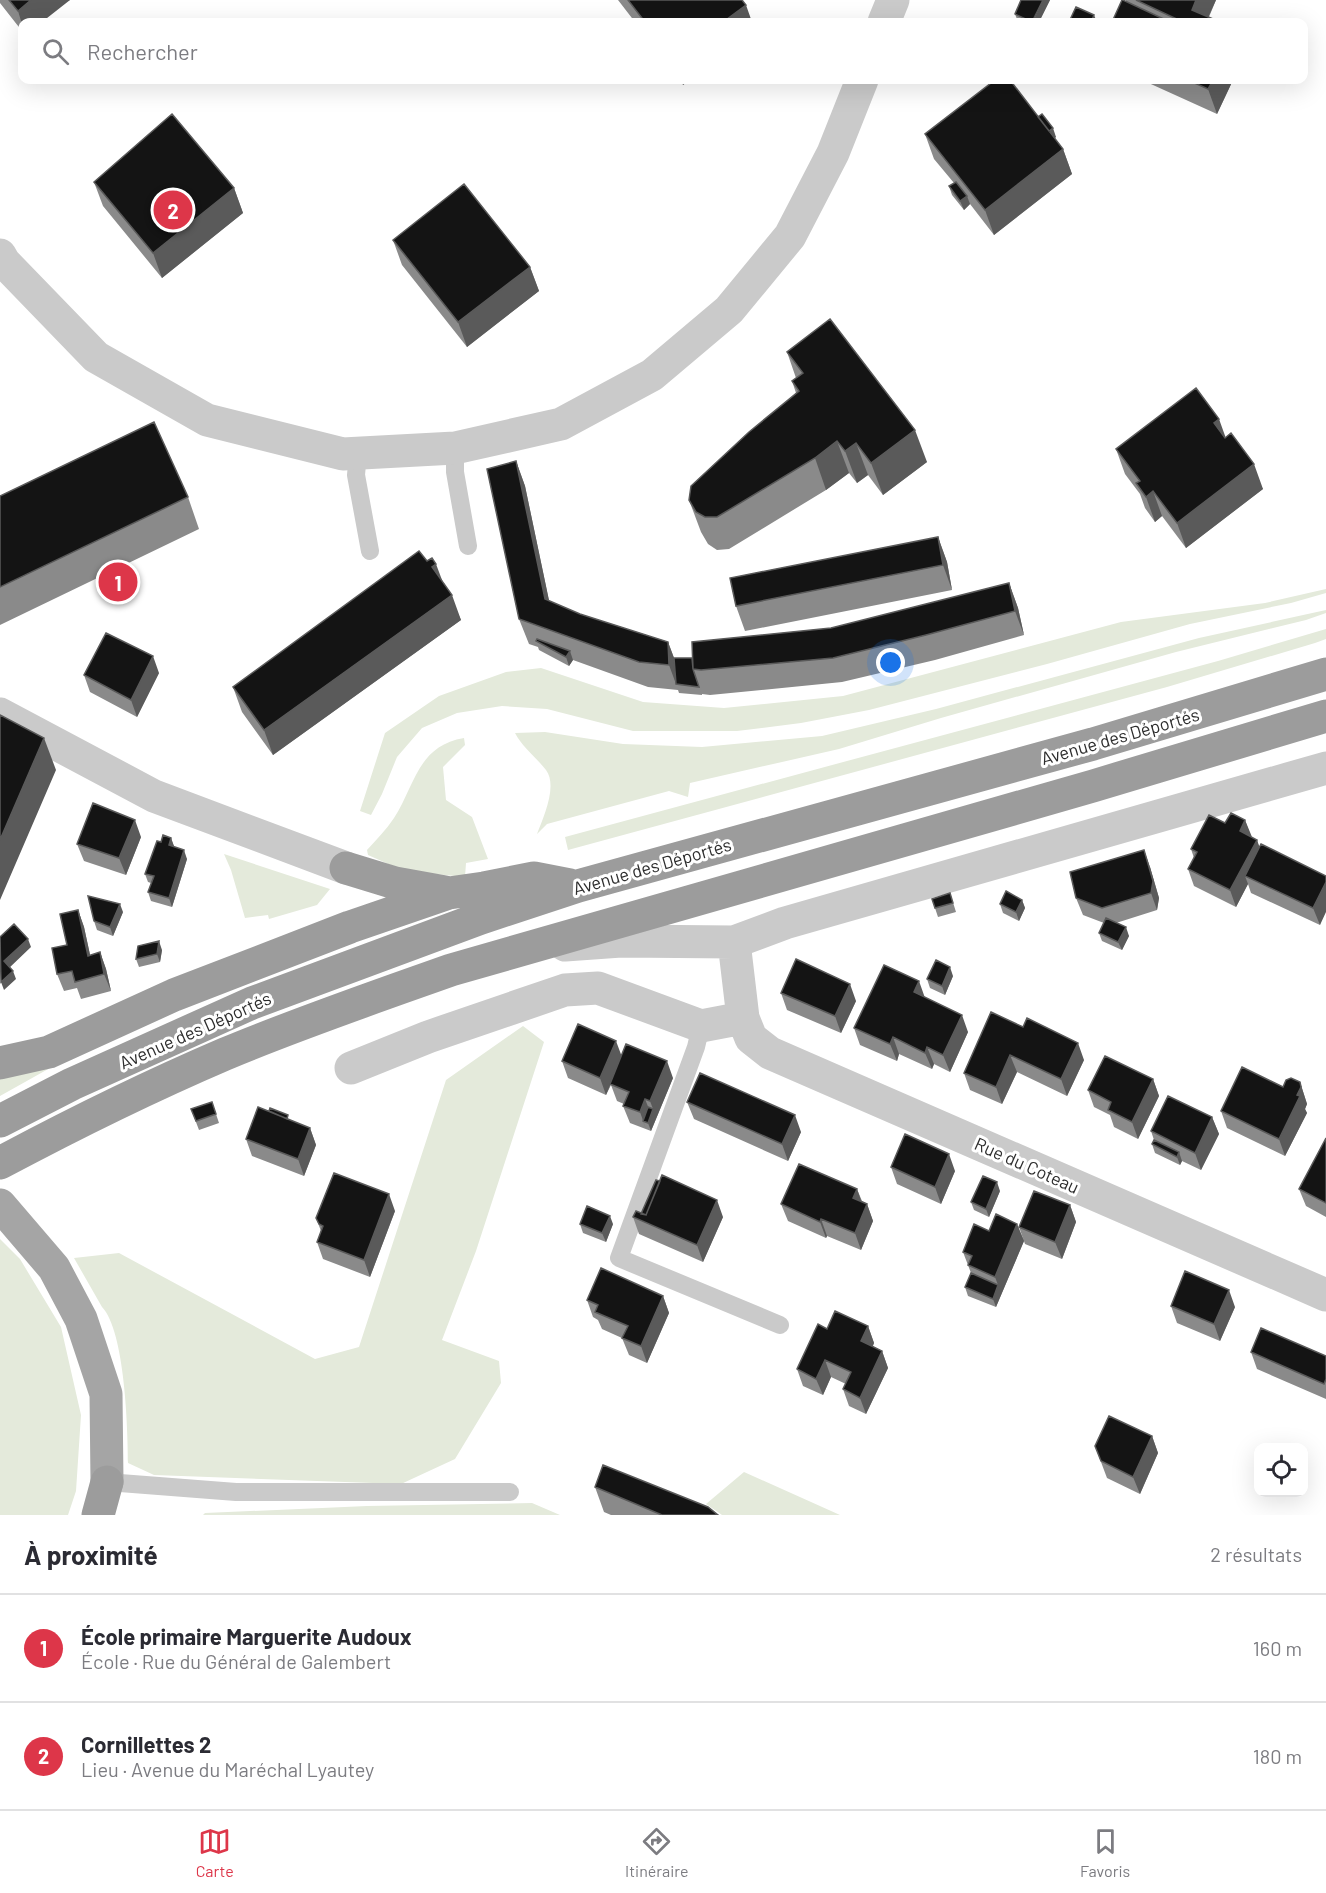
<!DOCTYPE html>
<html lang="fr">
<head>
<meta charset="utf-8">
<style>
	:root { --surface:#fff; --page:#f2f2f3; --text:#2b2b33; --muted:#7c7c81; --line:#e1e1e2; --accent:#dd3649 }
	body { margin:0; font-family:Barlow,sans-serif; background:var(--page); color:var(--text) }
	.controls { position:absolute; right:18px; bottom:18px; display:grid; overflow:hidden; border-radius:12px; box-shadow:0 6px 24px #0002 }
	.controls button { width:54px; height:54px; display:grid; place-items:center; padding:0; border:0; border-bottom:2px solid var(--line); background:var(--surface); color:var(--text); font:30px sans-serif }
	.you { position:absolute; left:891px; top:663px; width:21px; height:21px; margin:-15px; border:4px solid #fff; border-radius:50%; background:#1a73e8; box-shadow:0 0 0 9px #1a73e833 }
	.badge { display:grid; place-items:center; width:39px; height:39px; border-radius:50%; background:var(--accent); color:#fff; font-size:20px; font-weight:700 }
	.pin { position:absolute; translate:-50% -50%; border:3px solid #fff; box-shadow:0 2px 6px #0006 }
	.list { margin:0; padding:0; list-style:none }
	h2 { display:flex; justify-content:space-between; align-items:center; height:78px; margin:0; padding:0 24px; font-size:26px }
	h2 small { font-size:20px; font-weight:400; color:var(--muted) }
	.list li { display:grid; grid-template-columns:39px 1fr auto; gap:18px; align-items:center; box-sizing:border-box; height:108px; padding:0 24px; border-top:2px solid var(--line) }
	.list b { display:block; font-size:22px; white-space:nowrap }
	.list p { margin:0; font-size:20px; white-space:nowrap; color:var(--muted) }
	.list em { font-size:20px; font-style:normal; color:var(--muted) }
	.icon { flex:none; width:33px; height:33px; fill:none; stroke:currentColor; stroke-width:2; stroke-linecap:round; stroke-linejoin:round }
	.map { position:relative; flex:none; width:1326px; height:1515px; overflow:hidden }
	.search { position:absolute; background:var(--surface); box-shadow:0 6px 24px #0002; left:18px; right:18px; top:18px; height:66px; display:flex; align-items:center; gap:15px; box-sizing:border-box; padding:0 21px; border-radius:12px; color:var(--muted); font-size:22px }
	.sheet { height:294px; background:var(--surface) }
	nav { display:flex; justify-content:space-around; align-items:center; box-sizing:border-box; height:84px; border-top:2px solid var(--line); background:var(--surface); font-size:16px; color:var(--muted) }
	nav a { display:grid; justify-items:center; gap:3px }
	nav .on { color:var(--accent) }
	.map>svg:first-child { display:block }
	.green { fill:#e4eadb }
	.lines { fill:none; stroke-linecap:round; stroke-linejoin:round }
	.service { stroke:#cacaca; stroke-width:18 }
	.minor { stroke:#cacaca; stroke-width:33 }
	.primary { stroke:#a5a5a5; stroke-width:33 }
	.trunk { stroke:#9c9c9c; stroke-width:33 }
	.wall { fill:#8a8a8a }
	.shaded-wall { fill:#5a5a5a }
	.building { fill:#141414; stroke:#5a5a5a; stroke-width:1.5 }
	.labels { text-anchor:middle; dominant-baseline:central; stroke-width:6; stroke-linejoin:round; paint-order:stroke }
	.street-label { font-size:18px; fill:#2d2d2d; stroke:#fff }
</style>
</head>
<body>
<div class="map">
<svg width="1326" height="1515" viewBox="0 0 1326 1515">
	<rect width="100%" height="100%" fill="#fff"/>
	<path class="green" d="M1326 589V593L1291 603 1190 624 1047 664 869 710 801 723 737 731H633L547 709 502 706 457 713 422 728 397 757 382 794 371 815 360 811 385 733 439 696 506 672 541 668 643 702 724 708 843 696 1121 622 1265 603Z
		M1326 610V613L1306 620 1176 652 941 718 839 749 690 783 688 797 669 791 547 824 537 834C543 818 558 786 546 770 536 757 522 747 515 733L545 732 623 744 702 747 822 736 936 709 1199 638Z
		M1326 629V639L1315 643 1167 687 568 850 565 837 1218 661Z
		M464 738 465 745 443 767 446 800 472 817 488 859 466 863 465 877 404 871 368 855 367 850C376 840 386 830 394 818 415 786 417 746 464 738Z
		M224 854 330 889 317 905 269 919 268 915 245 918 231 870Z
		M523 1026 544 1042 476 1251 442 1340 499 1361 501 1383 455 1459 401 1484 154 1475 128 1463C128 1429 125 1331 102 1307L74 1258 119 1253 315 1359 359 1347 446 1080Z
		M50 1068 0 1096V1075Z
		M0 1239 20 1259 61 1327 81 1415 76 1491 68 1515H0Z
		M744 1472 840 1515H722L706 1504Z
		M532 1503 560 1515H203L205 1513 367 1506Z"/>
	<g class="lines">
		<path class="service" d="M455 448V472L468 546
			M358 453 356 475 370 551
			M701 1026 696 1047 619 1258 780 1325
			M107 1482 236 1492H510"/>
		<path class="minor" d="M884 22 893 0
			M0 255 4 262 96 357 207 420 343 454 455 448 561 424 652 375 729 310 790 236 833 153 862 80
			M0 714 154 796 346 868
			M734 942 743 1018 751 1038 770 1053 1326 1295
			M565 945 621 941 734 942 785 923 1326 768
			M351 1068 428 1037 565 990 598 988 701 1026 743 1018"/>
		<path class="primary" d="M0 1205 54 1268 81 1319 106 1394 107 1482"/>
		<path class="trunk" d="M346 868 395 883 445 892
			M0 1063 49 1052 174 995 350 927 449 893 484 888 534 878 570 885
			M0 1121 72 1084 252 1003 481 918 578 886 1093 744 1326 674
			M0 1163C73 1124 148 1087 225 1054 299 1023 375 997 451 970L1093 786 1326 716
			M98 1515 107 1482"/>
	</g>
	<path class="wall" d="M0 0H70L22 22V31L0 3Z
		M618 0H742L752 22H635Z
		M1021 0H1050L1039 22H1018L1015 14Z
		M1126 0H1216L1209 17 1220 22H1112L1126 2Z
		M1142 80H1233L1217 114Z
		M1038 117 1056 137 1054 138 1063 149 1072 174 994 235 970 204 964 210 952 195 949 186 954 183 934 159 925 134Z
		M94 182 234 188 243 213 162 278 103 206Z
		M393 240 530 267 539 291 467 347 402 265Z
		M787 352 927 462 883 495 868 475 857 483 849 473 826 490 729 549 717 550 708 544 701 532 689 500 796 393 792 381 796 378Z
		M1226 437 1263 489 1186 548 1162 516 1155 522 1145 508 1140 494 1125 474 1116 449Z
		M516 461 525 486 549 601 580 614 668 642 674 658H692L831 628 1009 583 1018 608 1024 635 935 660 842 682 710 695 702 694V695L679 693 678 690 648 687 573 660 569 666 539 650 538 647 529 644 519 619Z
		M0 496 188 497 199 529 0 625Z
		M938 537 947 562 952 590 745 631 736 606Z
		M444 583 461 620 273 755 242 712 233 687Z
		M159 673 137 717 90 692 84 675Z
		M1245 820 1251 837 1257 840 1259 847 1326 876 1320 925 1251 893 1248 884 1236 907 1194 886 1188 869 1194 858 1191 849 1225 823Z
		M141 837 126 875 84 861 77 844Z
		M171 838 174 847 187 859 172 907 151 901 148 892 151 883 148 882 145 874 161 842Z
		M1150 867 1159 898 1157 910 1116 923 1129 936 1122 950 1102 941 1099 933 1104 923 1083 915 1076 898Z
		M950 893 956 912 938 917 935 908Z
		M1022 900 1025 908 1019 921 1003 913 1000 904Z
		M78 910 84 927 90 955 100 952 106 969 111 991 81 999 77 988 64 991 57 974Z
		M123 912 113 936 97 930 94 921Z
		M162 950 160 962 139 967 136 959Z
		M953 976 945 995 930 988 927 979Z
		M781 993 856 1001 841 1033 787 1010Z
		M925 997 968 1032 950 1072 934 1064 932 1069 899 1054 897 1061 860 1045 854 1028Z
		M991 1012 1084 1060 1067 1096 1017 1072 1002 1104 970 1090 964 1073Z
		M622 1056 673 1078 651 1131 630 1123 623 1106 624 1104 617 1101 611 1085 606 1095 568 1078 562 1061Z
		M1153 1079 1159 1096 1138 1139 1114 1127 1110 1115 1094 1107 1088 1090Z
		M1300 1082 1307 1104 1305 1109 1307 1113 1285 1156 1227 1128 1221 1111 1283 1087Z
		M212 1102 219 1123 199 1130 191 1109Z
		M687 1102 801 1132 788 1161 694 1119Z
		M1212 1117 1219 1134 1201 1170 1182 1161 1180 1165 1155 1153 1152 1144 1154 1140 1151 1131Z
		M290 1120 310 1128 316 1145 304 1176 252 1156 246 1139Z
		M1326 1138V1217L1306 1206 1299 1189Z
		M891 1167 955 1171 941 1204 897 1184Z
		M857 1189 862 1201 867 1204 873 1221 861 1250 827 1236 826 1238 788 1221 781 1204Z
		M1000 1191 989 1217 974 1210 971 1202Z
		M1070 1205 1076 1222 1062 1259 1025 1244 1019 1227Z
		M395 1211 370 1277 323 1259 317 1242 321 1231 316 1218Z
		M641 1214 723 1217 703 1262 639 1234 633 1217Z
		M580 1224H613L606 1242 583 1233Z
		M1017 1224 1024 1241 996 1307 968 1296 965 1287 971 1273 963 1252 989 1231Z
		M663 1296 669 1313 647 1363 629 1355 622 1338 602 1329 598 1320 593 1317 587 1300Z
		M1171 1306 1235 1307 1220 1341 1177 1323Z
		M868 1326 874 1343 873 1346 882 1351 888 1368 866 1414 849 1406 843 1389 846 1384 831 1377 823 1395 803 1386 797 1369 827 1329Z
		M1251 1352 1326 1356V1399L1257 1369Z
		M1152 1436 1158 1453 1140 1494 1107 1478 1095 1446Z
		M595 1487 718 1515H611L604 1512Z"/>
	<path class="shaded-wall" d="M31 0H70L42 22H22V24L18 11Z
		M1043 0H1050L1039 22H1033Z
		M1196 0H1216L1206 22 1192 10Z
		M746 5 752 22H723Z
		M1094 15 1097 22H1091Z
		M681 80H690L683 85Z
		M1213 80H1233L1217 114 1208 89Z
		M1053 128 1056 137 1049 144 1045 135Z
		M1063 149 1072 174 994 235 985 210Z
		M234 188 243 213 162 278 153 253Z
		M967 196 970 204 964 210 960 201Z
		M530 267 539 291 467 347 458 322Z
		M1219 419 1228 444 1214 423Z
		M915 430 927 462 883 495 871 463Z
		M837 441 849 473 826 490 815 458Z
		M856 443 868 475 857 483 845 451Z
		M516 461 525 486 554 624 545 599Z
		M1254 464 1263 489 1186 548 1177 523Z
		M1153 491 1162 516 1155 522 1146 497Z
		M938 537 947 562 952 590 943 565Z
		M436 564 445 588 432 567Z
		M1009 583 1018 608 1024 635 1015 611Z
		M452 595 461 620 273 755 264 730Z
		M668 642 677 666 676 684 669 665Z
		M570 651 573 660 569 666 566 657Z
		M153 656 159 673 137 717 131 700Z
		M44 738 56 770 0 900V840Z
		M135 820 141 837 126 875 119 858Z
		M1245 820 1252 837 1240 831Z
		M171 838 174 846 172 854 169 845Z
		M1257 840 1263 857 1245 876 1248 884 1236 907 1230 890Z
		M184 850 187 859 172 907 169 898Z
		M1144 850 1150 867 1159 898 1157 910 1151 893Z
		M1326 882V912L1320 925 1313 908Z
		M1022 900 1025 908 1019 921 1016 912Z
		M120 904 123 912 113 936 110 927Z
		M78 910 84 927 94 973 88 956Z
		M1126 927 1129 936 1122 950 1118 942Z
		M28 939 31 947 7 970 4 961Z
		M159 941 162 950 160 962 157 954Z
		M100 952 106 969 111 991 104 974Z
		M950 967 953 976 945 995 942 986Z
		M13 971 16 979 4 990 1 982Z
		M919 981 925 998 914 992Z
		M850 984 856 1001 841 1033 835 1016Z
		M962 1015 968 1032 950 1072 943 1055Z
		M893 1037 899 1054 897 1061 890 1044Z
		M616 1041 622 1057 606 1095 600 1078Z
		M1078 1043 1084 1060 1067 1096 1061 1079Z
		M927 1047 934 1064 932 1069 925 1053Z
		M1010 1055 1017 1072 1002 1104 996 1087Z
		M667 1061 673 1078 651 1131 648 1123 643 1121 646 1129 640 1112 645 1099 651 1114 653 1109 650 1101Z
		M1153 1079 1159 1096 1138 1139 1132 1122Z
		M1300 1082 1307 1104 1305 1109 1307 1113 1285 1156 1279 1139 1297 1095Z
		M795 1115 801 1132 788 1161 782 1144Z
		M1212 1117 1219 1134 1201 1170 1195 1153Z
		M310 1128 316 1145 304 1176 298 1159Z
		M1179 1152 1182 1161 1180 1165 1177 1157Z
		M949 1154 955 1171 941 1204 935 1187Z
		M997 1182 1000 1191 989 1217 986 1209Z
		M857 1189 863 1206 853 1198Z
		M389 1194 395 1211 370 1277 364 1260Z
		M717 1200 723 1217 703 1262 697 1245Z
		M867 1204 873 1221 861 1250 855 1233Z
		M1070 1205 1076 1222 1062 1259 1055 1242Z
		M610 1216 613 1224 606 1242 602 1233Z
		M821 1219 827 1236 826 1238 820 1222Z
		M1017 1224 1024 1241 996 1307 993 1299 998 1285 995 1277Z
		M1229 1290 1235 1307 1220 1341 1214 1324Z
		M663 1296 669 1313 647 1363 641 1346Z
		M868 1326 874 1343 867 1358 861 1341Z
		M882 1351 888 1368 866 1414 860 1398Z
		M825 1360 831 1377 823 1395 816 1379Z
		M1152 1436 1158 1453 1140 1494 1133 1477Z"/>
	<path class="building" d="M9 0H31L18 11Z
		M628 0H742L746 5 723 22H645Z
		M1021 0H1043L1032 22 1015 14Z
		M1122 0H1123L1170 22H1112Z
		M1136 0H1196L1192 10 1220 22H1183Z
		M1076 7 1094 15 1091 22H1069Z
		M995 80H1010L1063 149 985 210 925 134Z
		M1188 80H1213L1208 89Z
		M172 114 234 188 153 253 94 182Z
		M1042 114 1053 128 1049 131 1038 117Z
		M956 182 967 196 960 201 949 186Z
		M464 184 530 267 458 322 393 240Z
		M830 319 915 430 871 463 856 443 845 451 837 441 815 458 717 517H705L696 512 689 500 691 486 749 432 799 391 792 381 803 373 787 352Z
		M1196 388 1219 419 1214 423 1225 438 1231 433 1254 464 1177 523 1153 491 1146 497 1136 483 1140 481 1116 449Z
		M154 422 188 497 0 587V496Z
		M516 461 545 599 580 614 668 642 669 665 639 662 519 619 487 469Z
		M938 537 943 565 736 606 730 578Z
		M419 551 427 561 432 558 436 564 432 567 452 595 264 730 233 687Z
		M1009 583 1015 611 926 635 833 658 701 670 693 669 692 642 831 628Z
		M106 633 153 656 131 700 84 675Z
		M537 639 570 651 566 657 536 641Z
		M674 658H692L693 669 699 687 676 684Z
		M0 715 44 738 0 840Z
		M93 803 135 820 119 858 77 844Z
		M1231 813 1245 820 1240 831 1257 840 1230 890 1188 869 1197 852 1191 849 1209 815 1225 823Z
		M163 835 171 838 169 845 184 850 169 898 148 892 154 876 145 874 157 841 161 842Z
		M1261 844 1326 876V882L1313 908 1245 876Z
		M1144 850 1153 881 1151 893 1102 908 1076 898 1070 872Z
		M1006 891 1022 900 1016 912 1000 904Z
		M950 893 953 903 935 908 932 899Z
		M88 896 120 904 110 927 94 921Z
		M78 910 88 956 100 952 104 974 75 982 72 971 57 974 52 948 67 945 60 914Z
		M1106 918 1126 927 1118 942 1099 933Z
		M14 924 28 939 4 961 13 971 1 982 0 937Z
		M159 941 157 954 136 959 138 946Z
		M796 959 850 984 835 1016 781 993Z
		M936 960 950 967 942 986 927 979Z
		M884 965 919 981 914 992 962 1015 943 1055 927 1047 925 1053 893 1037 890 1044 854 1028Z
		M991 1012 1023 1027 1027 1018 1078 1043 1061 1079 1010 1055 996 1087 964 1073Z
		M578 1024 616 1041 600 1078 562 1061Z
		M626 1044 667 1061 650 1101 645 1099 640 1112 623 1106 629 1092 610 1084Z
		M1105 1056 1153 1079 1132 1122 1108 1110 1111 1102 1088 1090Z
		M1242 1067 1283 1087 1286 1080 1291 1078 1300 1082 1301 1087 1297 1095 1300 1096 1279 1139 1221 1111Z
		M700 1073 795 1115 782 1144 687 1102Z
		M1168 1096 1212 1117 1195 1153 1151 1131Z
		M212 1102 216 1114 196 1121 191 1109Z
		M258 1107 310 1128 298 1159 246 1139Z
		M648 1107 653 1109 648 1123 643 1121Z
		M270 1108 288 1115 287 1119 269 1111Z
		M905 1134 949 1154 935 1187 891 1167Z
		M1326 1138V1203L1299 1189Z
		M1154 1140 1179 1152 1177 1157 1152 1144Z
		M799 1164 857 1189 853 1198 867 1204 855 1233 821 1219 820 1222 781 1204Z
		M334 1173 389 1194 364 1260 317 1242 323 1226 319 1224 316 1218Z
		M662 1175 717 1200 697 1245 633 1217 636 1211 646 1215Z
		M983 1176 997 1182 986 1209 971 1202Z
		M656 1180 660 1181 646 1215 641 1214Z
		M1034 1191 1070 1205 1055 1242 1019 1227Z
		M587 1206 610 1216 602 1233 580 1224Z
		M996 1214 1017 1224 995 1277 968 1265 972 1256 963 1252 974 1224 989 1231Z
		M601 1268 663 1296 641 1346 622 1338 628 1326 595 1312 598 1305 587 1300Z
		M1185 1271 1229 1290 1214 1324 1171 1306Z
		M971 1273 998 1285 993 1299 965 1287Z
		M835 1311 868 1326 861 1341 882 1351 860 1398 843 1389 851 1372 825 1360 816 1379 797 1369 818 1324 827 1329Z
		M1261 1328 1326 1356V1379L1324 1384 1251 1352Z
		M1109 1416 1152 1436 1133 1477 1101 1461 1095 1446Z
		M603 1465 708 1507 718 1515H662L595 1487Z"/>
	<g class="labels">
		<g class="street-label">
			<text transform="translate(1120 736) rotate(-16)">Avenue des Déportés</text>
			<text transform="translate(652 866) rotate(-16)">Avenue des Déportés</text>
			<text transform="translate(195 1030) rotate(-24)">Avenue des Déportés</text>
			<text transform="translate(1027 1165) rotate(24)">Rue du Coteau</text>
		</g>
	</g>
</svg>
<div class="controls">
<button><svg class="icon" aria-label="locate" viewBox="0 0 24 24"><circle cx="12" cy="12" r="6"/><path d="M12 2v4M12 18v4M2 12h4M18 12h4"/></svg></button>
</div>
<div class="you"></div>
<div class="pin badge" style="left:118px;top:582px">1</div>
<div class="pin badge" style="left:173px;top:210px">2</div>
<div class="search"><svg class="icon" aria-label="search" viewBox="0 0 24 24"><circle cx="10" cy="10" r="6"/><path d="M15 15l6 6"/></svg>Rechercher</div>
</div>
<section class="sheet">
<h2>À proximité<small>2 résultats</small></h2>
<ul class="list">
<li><span class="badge">1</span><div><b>École primaire Marguerite Audoux</b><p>École · Rue du Général de Galembert</p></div><em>160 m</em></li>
<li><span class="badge">2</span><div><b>Cornillettes 2</b><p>Lieu · Avenue du Maréchal Lyautey</p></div><em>180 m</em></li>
</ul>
</section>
<nav>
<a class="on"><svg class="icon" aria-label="map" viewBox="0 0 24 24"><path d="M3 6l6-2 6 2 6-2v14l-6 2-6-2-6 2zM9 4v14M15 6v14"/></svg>Carte</a>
<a><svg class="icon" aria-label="directions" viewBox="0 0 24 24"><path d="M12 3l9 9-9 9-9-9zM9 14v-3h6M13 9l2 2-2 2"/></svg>Itinéraire</a>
<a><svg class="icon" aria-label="saved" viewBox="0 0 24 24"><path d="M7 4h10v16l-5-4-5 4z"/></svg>Favoris</a>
</nav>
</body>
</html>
